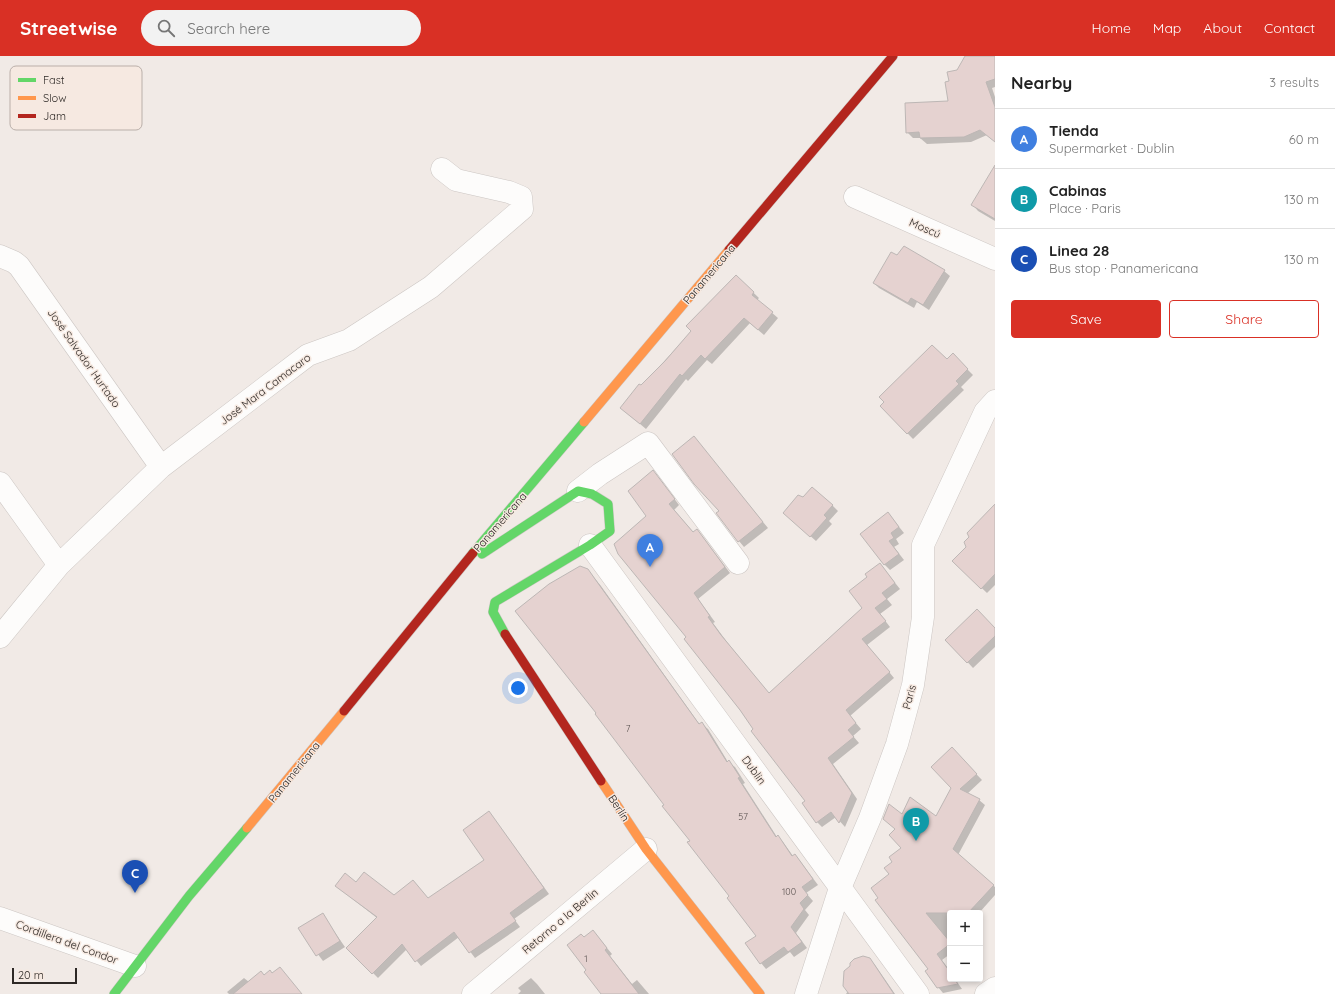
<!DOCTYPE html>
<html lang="en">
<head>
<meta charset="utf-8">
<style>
	:root { --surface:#fff; --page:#f2f2f2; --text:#222; --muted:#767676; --line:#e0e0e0; --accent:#d93025 }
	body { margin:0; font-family:Quicksand,sans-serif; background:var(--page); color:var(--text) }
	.controls { position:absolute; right:12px; bottom:12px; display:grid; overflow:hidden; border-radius:4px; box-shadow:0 2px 6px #0003 }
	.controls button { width:36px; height:36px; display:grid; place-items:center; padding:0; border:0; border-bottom:1px solid var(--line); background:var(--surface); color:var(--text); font:20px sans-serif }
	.scale { position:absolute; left:12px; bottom:10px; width:65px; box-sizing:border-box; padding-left:4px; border:2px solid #2d2825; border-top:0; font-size:11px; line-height:14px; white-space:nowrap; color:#2d2825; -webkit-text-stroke:3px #f6e9e1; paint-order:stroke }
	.you { position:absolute; left:518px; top:632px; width:14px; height:14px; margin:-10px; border:3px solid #fff; border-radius:50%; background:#1a73e8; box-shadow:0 0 0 6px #1a73e833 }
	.badge { display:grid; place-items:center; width:26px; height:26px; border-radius:50%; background:var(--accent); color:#fff; font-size:13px; font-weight:700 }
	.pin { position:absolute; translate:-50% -33px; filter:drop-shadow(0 1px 2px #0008) }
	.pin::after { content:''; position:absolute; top:21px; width:14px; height:12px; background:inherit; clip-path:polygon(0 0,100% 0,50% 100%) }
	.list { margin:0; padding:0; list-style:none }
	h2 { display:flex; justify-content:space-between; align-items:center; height:52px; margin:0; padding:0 16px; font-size:17px }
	h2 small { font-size:13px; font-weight:400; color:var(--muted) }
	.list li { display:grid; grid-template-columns:26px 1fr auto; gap:12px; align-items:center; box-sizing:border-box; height:60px; padding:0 16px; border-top:1px solid var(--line) }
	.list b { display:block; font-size:15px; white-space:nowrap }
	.list p { margin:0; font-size:13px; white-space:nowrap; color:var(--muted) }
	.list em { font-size:13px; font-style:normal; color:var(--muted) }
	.actions { display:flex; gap:8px; padding:12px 16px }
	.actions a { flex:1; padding:9px 0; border:1px solid var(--accent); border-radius:4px; text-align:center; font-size:14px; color:var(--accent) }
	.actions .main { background:var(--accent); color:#fff }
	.icon { flex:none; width:22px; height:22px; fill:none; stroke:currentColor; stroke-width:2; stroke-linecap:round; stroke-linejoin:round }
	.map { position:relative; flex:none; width:995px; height:938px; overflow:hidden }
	header { display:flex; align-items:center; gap:24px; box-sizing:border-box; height:56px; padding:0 20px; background:var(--accent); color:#fff }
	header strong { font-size:19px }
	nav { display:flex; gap:22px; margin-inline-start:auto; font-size:14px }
	.search { width:280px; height:36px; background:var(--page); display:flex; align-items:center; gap:10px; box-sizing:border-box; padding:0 14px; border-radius:22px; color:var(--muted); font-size:15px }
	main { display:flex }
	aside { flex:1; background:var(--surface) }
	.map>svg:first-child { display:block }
	.shadow { fill:#0003 }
	.building { fill:#e5d2d0; stroke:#bdb7b5 }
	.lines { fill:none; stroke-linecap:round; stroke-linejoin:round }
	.street-casing { stroke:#ccc6c3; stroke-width:23 }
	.fast-casing { stroke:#ccc6c3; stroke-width:10 }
	.slow-casing { stroke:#ccc6c3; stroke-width:10 }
	.jam-casing { stroke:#ccc6c3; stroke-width:10 }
	.street { stroke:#fdfcfb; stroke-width:22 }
	.fast { stroke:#63d668; stroke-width:9 }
	.slow { stroke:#ff974d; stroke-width:9 }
	.jam { stroke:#b3261e; stroke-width:9 }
	.labels { text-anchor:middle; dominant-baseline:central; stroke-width:3; stroke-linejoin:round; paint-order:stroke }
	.number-label { font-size:9px; fill:#5b5250 }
	.street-label { font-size:11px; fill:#2d2825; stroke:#f6e9e1 }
	.key { fill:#f6e9e1; stroke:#baafa9; stroke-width:1 }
	.key-label { font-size:11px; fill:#2d2825 }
</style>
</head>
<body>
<header>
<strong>Streetwise</strong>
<div class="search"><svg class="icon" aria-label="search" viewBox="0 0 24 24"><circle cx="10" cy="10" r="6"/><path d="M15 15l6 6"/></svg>Search here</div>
<nav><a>Home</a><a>Map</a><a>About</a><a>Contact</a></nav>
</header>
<main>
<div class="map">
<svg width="995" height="938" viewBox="0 0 995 938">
	<rect width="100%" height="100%" fill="#f1eae6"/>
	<path class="shadow" d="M966 0H995V31L992 32 995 41V86L987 79 971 86 927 88 920 82H913L907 76 949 46 950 26Z
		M995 111V165L978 155 973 149Z
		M898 201 944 215 950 220 929 254 917 246 914 252 879 232 874 227Z
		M736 220 759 242 757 244 778 262 764 279 750 267 712 308 707 304 688 325 686 323 646 373 621 352 692 275Z
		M953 299 973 319 961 331 964 334 913 383 881 350Z
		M694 382 768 472 744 491 739 485 720 455Z
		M658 421 679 449 674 454 694 477 697 474 702 480 730 517 698 543 715 566 713 567 727 586 769 638 863 552 869 521 880 508 900 533 887 543 892 549 880 558 890 571 867 589 894 622 850 660 861 673 853 680 859 687 833 708 857 743 845 771 836 761 822 771 817 766 806 745 687 581 648 461Z
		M832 449 838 455 829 465 832 468 816 485 790 462Z
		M888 457 904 477 896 483 899 488 894 491 904 504 890 514 884 508Z
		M995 460V529L987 537 953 505Z
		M587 513 601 530 700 669 702 668 708 673 728 706 735 711 745 727 743 728 777 781 783 786 793 800 795 799 800 805 818 829 806 837 813 845 805 854 809 859 796 877 807 892 794 901 790 896 766 913 761 907 757 880 731 840 665 749Z
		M995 573V591L973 612 947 584Z
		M952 693 982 724 967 738 979 744 985 749 958 799 995 831V839L979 857H950V898L942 904 950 915V923H955L962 933 943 937 938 931 929 914 879 842 891 819 893 806 902 792 896 773 903 760 936 761 952 732Z
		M489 756 549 838 514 863 520 871 475 902 459 881 421 910 407 893 378 922 348 892 377 862 336 830 357 827 394 840 413 825 428 843 485 804Z
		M322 858 345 891 323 905 299 873Z
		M598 881 612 898 610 900 632 928 637 924 649 938H602L587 914 584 883Z
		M869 903 875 909 895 938H846Z
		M264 919 299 938H229L227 936 244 922 249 926Z
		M531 922 537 928 545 938H518L521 935 518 932Z"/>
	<path class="building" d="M965 0H995V23L986 26 995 51V86L980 74 964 81 920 82 919 76 906 77 905 47 948 45 945 26 949 25 947 16 957 14Z
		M995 109V163L971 149Z
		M904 190 945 214 923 249 911 242 908 247 873 227 891 196 897 199Z
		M736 219 754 236 752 239 773 256 758 274 744 262 705 303 701 299 682 320 680 318 640 368 620 352 639 328 641 329 665 305 691 275 686 270Z
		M932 289 947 303 953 297 968 313 956 325 959 328 907 378 880 350 884 346 879 341Z
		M694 380 763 466 738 486 716 457 719 455 694 428 672 398Z
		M653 414 675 443 669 448 693 476 697 473 725 511 694 537 710 560 708 561 721 579 769 637 862 552 849 535 867 521 865 518 880 507 895 527 882 537 887 543 875 552 886 565 862 583 890 616 846 654 856 667 848 674 854 681 828 702 852 737 839 767 831 756 816 767 802 747 805 745 751 675 753 673 740 654 684 583 686 581 618 498 614 488 646 460 628 435Z
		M812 431 833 449 824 459 827 462 810 481 783 457 798 439 803 441Z
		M995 448V518L981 533 952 505 966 491 964 486 969 481 967 477Z
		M888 456 899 471 891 477 894 482 889 485 899 498 884 509 860 478Z
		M580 510 588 513 595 523 699 668 702 666 727 706 729 704 740 721 738 722 776 781 778 779 792 800 795 798 813 823 802 831 808 839 800 847 804 853 791 871 802 886 788 896 784 891 760 908 745 887 756 880 727 842 729 840 687 786 690 785 662 750 664 749 595 658 596 657 515 555 549 528Z
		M977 553 995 572V580L967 607 945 584Z
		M952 691 977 718 960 733 980 743 953 793 994 829 968 857H926L950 886V888L937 898 950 916V923H954L958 928 937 932 925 915 928 913 875 844 878 842 871 832 889 818 884 812 892 806 889 801 901 792 889 779 895 773 883 763 889 748 902 758 910 741 936 760 951 732 931 711Z
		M489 755 544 832 510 857 516 865 469 897 454 876 415 906 402 888 372 918 346 892 377 861 335 830 345 817 356 826 364 816 394 839 413 824 428 842 484 804 463 774Z
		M323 857 340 885 316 900 298 872Z
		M593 874 607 892 605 894 639 938H601L584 916 586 914 567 889 581 878 584 881Z
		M863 900 870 902 894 938H849L843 930 844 915 850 910V907L854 903Z
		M280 911 302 938H233L261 915 264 919 270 914 272 917Z"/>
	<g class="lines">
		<defs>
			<path id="street" d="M855 141 995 203
				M0 200 14 206 19 210 161 411
				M0 427 59 509
				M578 435 600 418 648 387 738 507
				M590 489 918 938
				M0 581 59 509 161 411 308 299 349 284 431 231 522 153 521 141 509 136 456 124 442 113
				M0 862 135 910
				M473 938 646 793
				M806 938 840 832 870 762 897 688 913 629 923 561V489L985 356 995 345
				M986 938 995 932"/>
			<path id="fast" d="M473 497 584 366
				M482 498 578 435 592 438 608 448 610 475 590 489 495 546 493 556 505 578
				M114 938 189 840 247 772"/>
			<path id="slow" d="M584 366 729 194
				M601 725 646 793 760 938
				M247 772 344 655"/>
			<path id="jam" d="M729 194 893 0
				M505 578 601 725
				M344 655 473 497"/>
		</defs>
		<use href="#street" class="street-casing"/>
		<use href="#fast" class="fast-casing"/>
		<use href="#slow" class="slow-casing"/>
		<use href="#jam" class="jam-casing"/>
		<use href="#street" class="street"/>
		<use href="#fast" class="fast"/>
		<use href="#slow" class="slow"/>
		<use href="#jam" class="jam"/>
	</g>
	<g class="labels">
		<g class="number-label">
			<text x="628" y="672">7</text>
			<text x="743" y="760">57</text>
			<text x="789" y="835">100</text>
			<text x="586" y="902">1</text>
		</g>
		<g class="street-label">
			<text transform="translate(925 172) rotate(24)">Moscú</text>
			<text transform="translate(709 218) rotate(-50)">Panamericana</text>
			<text transform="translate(84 302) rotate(55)">José Salvador Hurtado</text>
			<text transform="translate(265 333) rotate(-37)">José Mara Camacaro</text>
			<text transform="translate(500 466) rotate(-49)">Panamericana</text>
			<text transform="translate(909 641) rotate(-75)">Paris</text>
			<text transform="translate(754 714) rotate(54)">Dublin</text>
			<text transform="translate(294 716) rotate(-51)">Panamericana</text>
			<text transform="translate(619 752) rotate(57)">Berlín</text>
			<text transform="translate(560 865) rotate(-40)">Retorno a la Berlin</text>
			<text transform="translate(67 886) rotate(20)">Cordillera del Condor</text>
		</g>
	</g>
	<rect x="10" y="10" width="132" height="64" rx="6" class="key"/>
	<rect x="18" y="22" width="18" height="4" fill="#63d668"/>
	<rect x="18" y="40" width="18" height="4" fill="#ff974d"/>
	<rect x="18" y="58" width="18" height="4" fill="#b3261e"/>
	<g class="key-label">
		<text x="43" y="28">Fast</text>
		<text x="43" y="46">Slow</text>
		<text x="43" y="64">Jam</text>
	</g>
</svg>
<div class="controls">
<button>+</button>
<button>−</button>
</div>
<div class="scale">20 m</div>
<div class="you"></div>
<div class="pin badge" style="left:650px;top:511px;background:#3f7fe0">A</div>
<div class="pin badge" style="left:916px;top:785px;background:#0f9aa8">B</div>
<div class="pin badge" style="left:135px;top:837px;background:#1a4fb4">C</div>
</div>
<aside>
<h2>Nearby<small>3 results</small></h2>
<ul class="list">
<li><span class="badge" style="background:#3f7fe0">A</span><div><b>Tienda</b><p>Supermarket · Dublin</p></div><em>60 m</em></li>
<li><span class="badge" style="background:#0f9aa8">B</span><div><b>Cabinas</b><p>Place · Paris</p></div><em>130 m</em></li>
<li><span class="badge" style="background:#1a4fb4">C</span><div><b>Linea 28</b><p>Bus stop · Panamericana</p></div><em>130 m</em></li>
</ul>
<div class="actions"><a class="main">Save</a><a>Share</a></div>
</aside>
</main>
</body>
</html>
